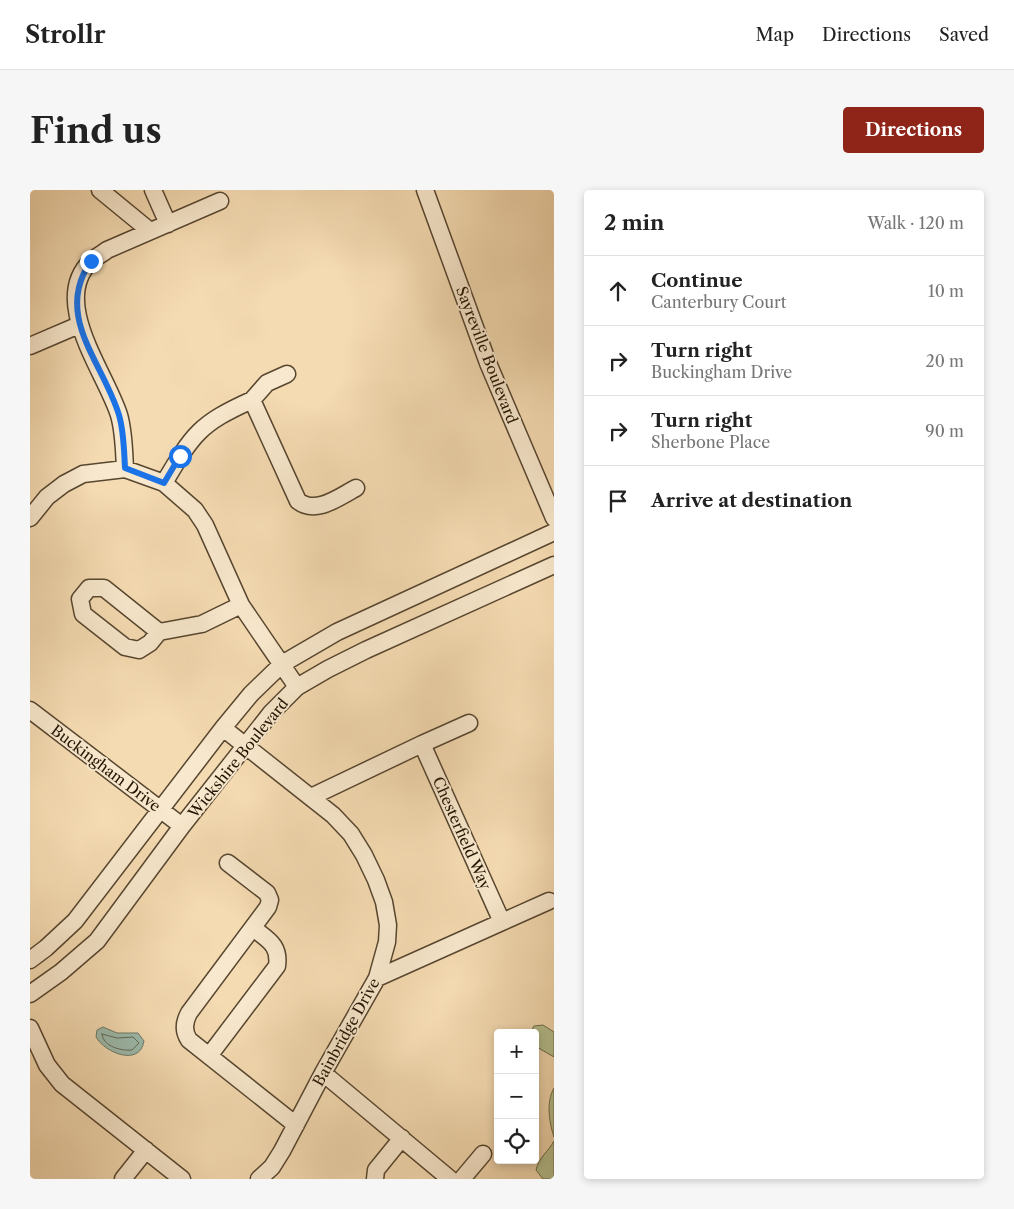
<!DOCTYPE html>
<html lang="en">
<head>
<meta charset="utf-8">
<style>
	:root { --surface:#fff; --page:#f6f6f6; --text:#222; --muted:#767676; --line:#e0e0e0; --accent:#8f2418 }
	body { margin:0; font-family:"Libre Caslon Text",serif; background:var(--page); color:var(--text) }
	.controls { position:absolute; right:15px; bottom:15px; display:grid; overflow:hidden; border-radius:5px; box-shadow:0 2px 8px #0003 }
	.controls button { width:45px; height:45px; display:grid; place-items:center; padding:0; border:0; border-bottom:1px solid var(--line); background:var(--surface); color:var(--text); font:25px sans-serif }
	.stop { position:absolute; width:15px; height:15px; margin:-11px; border:4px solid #1a73e8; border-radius:50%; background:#fff }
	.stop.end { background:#1a73e8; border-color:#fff; box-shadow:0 1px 5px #0008 }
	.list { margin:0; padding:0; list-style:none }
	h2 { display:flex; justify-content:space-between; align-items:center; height:65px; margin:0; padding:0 20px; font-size:21px }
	h2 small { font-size:16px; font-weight:400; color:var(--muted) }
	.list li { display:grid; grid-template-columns:32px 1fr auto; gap:15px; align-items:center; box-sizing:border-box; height:70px; padding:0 20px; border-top:1px solid var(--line) }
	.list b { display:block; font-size:19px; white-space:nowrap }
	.list p { margin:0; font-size:16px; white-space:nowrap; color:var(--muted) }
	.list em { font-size:16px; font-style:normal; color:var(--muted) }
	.icon { flex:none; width:28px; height:28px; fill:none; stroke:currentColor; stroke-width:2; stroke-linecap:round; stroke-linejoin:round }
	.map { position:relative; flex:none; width:524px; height:989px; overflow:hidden; border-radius:5px }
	header { display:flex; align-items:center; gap:30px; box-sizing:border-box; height:70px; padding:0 25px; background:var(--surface); border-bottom:1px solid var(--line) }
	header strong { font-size:24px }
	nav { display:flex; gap:28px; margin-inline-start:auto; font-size:18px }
	.intro { display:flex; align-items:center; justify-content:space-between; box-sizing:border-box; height:120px; padding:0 30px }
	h1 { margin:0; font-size:35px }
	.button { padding:12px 22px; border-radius:5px; background:var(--accent); color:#fff; font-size:18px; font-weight:700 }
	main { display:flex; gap:30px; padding:0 30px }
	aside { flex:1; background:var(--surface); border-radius:5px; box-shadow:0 2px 8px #0003 }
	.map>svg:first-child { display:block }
	.green { fill:#b6c190; stroke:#6c6b4a }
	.water { fill:#9cbbad; stroke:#6b7969 }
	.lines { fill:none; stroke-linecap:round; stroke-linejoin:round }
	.shore { stroke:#5f6858; stroke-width:1 }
	.minor-casing { stroke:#574630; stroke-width:19 }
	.minor { stroke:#f8e8cd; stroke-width:16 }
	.route { stroke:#1a73e8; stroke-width:6 }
	.labels { text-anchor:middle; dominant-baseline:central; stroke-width:4; stroke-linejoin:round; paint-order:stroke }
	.street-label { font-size:15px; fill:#221504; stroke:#f8e8cd }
</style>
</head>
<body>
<header>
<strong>Strollr</strong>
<nav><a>Map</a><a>Directions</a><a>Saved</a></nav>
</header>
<div class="intro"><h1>Find us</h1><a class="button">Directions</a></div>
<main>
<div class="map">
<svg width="524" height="989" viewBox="0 0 524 989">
	<rect width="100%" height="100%" fill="#f5dbb2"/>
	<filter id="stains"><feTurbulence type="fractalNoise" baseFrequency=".004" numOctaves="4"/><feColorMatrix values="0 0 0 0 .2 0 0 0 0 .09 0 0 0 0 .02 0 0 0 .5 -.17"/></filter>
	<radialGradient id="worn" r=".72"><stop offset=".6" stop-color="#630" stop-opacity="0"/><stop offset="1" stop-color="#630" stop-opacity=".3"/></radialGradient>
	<path class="green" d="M513 835 524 842V867L505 856V843H500L504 836Z
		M524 898V947C519 932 516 912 524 898Z
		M524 951V989H513L506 980C509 967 518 962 524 951Z"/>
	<path class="water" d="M73 837 87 843H108L114 851C110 877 75 863 66 847L67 840Z"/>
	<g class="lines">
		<path class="shore" d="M72 844 87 848 103 847 109 853 102 860C92 861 73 857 72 844Z"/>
		<defs>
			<path id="minor" d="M70 0 120 41
				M123 0 138 34
				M395 0 458 173 524 328
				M0 156 49 135
				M222 210 237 193 257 184
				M95 279C94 261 94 242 89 225 76 183 19 111 61 71 66 67 72 64 77 60L190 11
				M134 293C163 244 169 234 222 210L268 311C286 325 309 307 326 298
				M0 328 17 307 34 294 53 284 95 279 134 293 165 320 175 335 211 415 267 497
				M129 442 120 453 109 460 95 457 53 424 50 409 59 398H74L129 442 172 434 211 415
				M0 520 152 636
				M193 538 303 625 321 644 334 665 346 690 354 712 358 735 357 752 347 788 293 883 252 961 242 977 229 989
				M392 554 439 533
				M281 607 392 554 472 732 347 788
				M198 673 237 703 240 710 238 717 159 823C154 832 153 841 159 850L266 935
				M472 732 519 711
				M0 770 16 758 45 731 193 538 221 504 252 474 307 442 524 342
				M0 804 31 782 67 751 152 636 241 523 267 497 298 479 336 460 524 375
				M0 838 17 875 32 894 152 989
				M179 866 247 776C250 755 238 750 223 738
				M293 883 420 989
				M93 989 116 960
				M345 989 346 980 372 948
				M432 989 453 964"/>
		</defs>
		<use href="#minor" class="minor-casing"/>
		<use href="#minor" class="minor"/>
	</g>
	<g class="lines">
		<path class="route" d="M61 71C23 126 73 172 89 225 94 242 94 261 95 278L134 293 150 266"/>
	</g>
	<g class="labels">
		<g class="street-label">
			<text transform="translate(457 165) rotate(69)">Sayreville Boulevard</text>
			<text transform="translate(208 568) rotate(-51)">Wickshire Boulevard</text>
			<text transform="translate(76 578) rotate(37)">Buckingham Drive</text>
			<text transform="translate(432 643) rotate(66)">Chesterfield Way</text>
			<text transform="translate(316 842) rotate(-61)">Bainbridge Drive</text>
		</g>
	</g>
	<rect width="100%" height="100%" filter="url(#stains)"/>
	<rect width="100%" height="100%" fill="url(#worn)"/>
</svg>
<div class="controls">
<button>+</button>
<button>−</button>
<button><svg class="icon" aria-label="locate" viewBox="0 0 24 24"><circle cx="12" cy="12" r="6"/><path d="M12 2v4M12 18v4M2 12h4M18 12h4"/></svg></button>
</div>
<div class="stop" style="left:150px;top:266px"></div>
<div class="stop end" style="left:61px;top:71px"></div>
</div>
<aside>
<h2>2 min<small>Walk · 120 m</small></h2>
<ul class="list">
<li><svg class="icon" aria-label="ahead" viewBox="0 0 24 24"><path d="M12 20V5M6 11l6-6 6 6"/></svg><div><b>Continue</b><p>Canterbury Court</p></div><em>10 m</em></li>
<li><svg class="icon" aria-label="right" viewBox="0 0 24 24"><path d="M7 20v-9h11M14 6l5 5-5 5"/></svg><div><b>Turn right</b><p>Buckingham Drive</p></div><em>20 m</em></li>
<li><svg class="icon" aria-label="right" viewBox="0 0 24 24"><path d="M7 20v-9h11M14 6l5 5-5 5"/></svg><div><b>Turn right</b><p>Sherbone Place</p></div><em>90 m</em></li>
<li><svg class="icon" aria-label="arrive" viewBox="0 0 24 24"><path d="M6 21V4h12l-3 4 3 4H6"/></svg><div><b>Arrive at destination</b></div></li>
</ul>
</aside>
</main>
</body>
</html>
